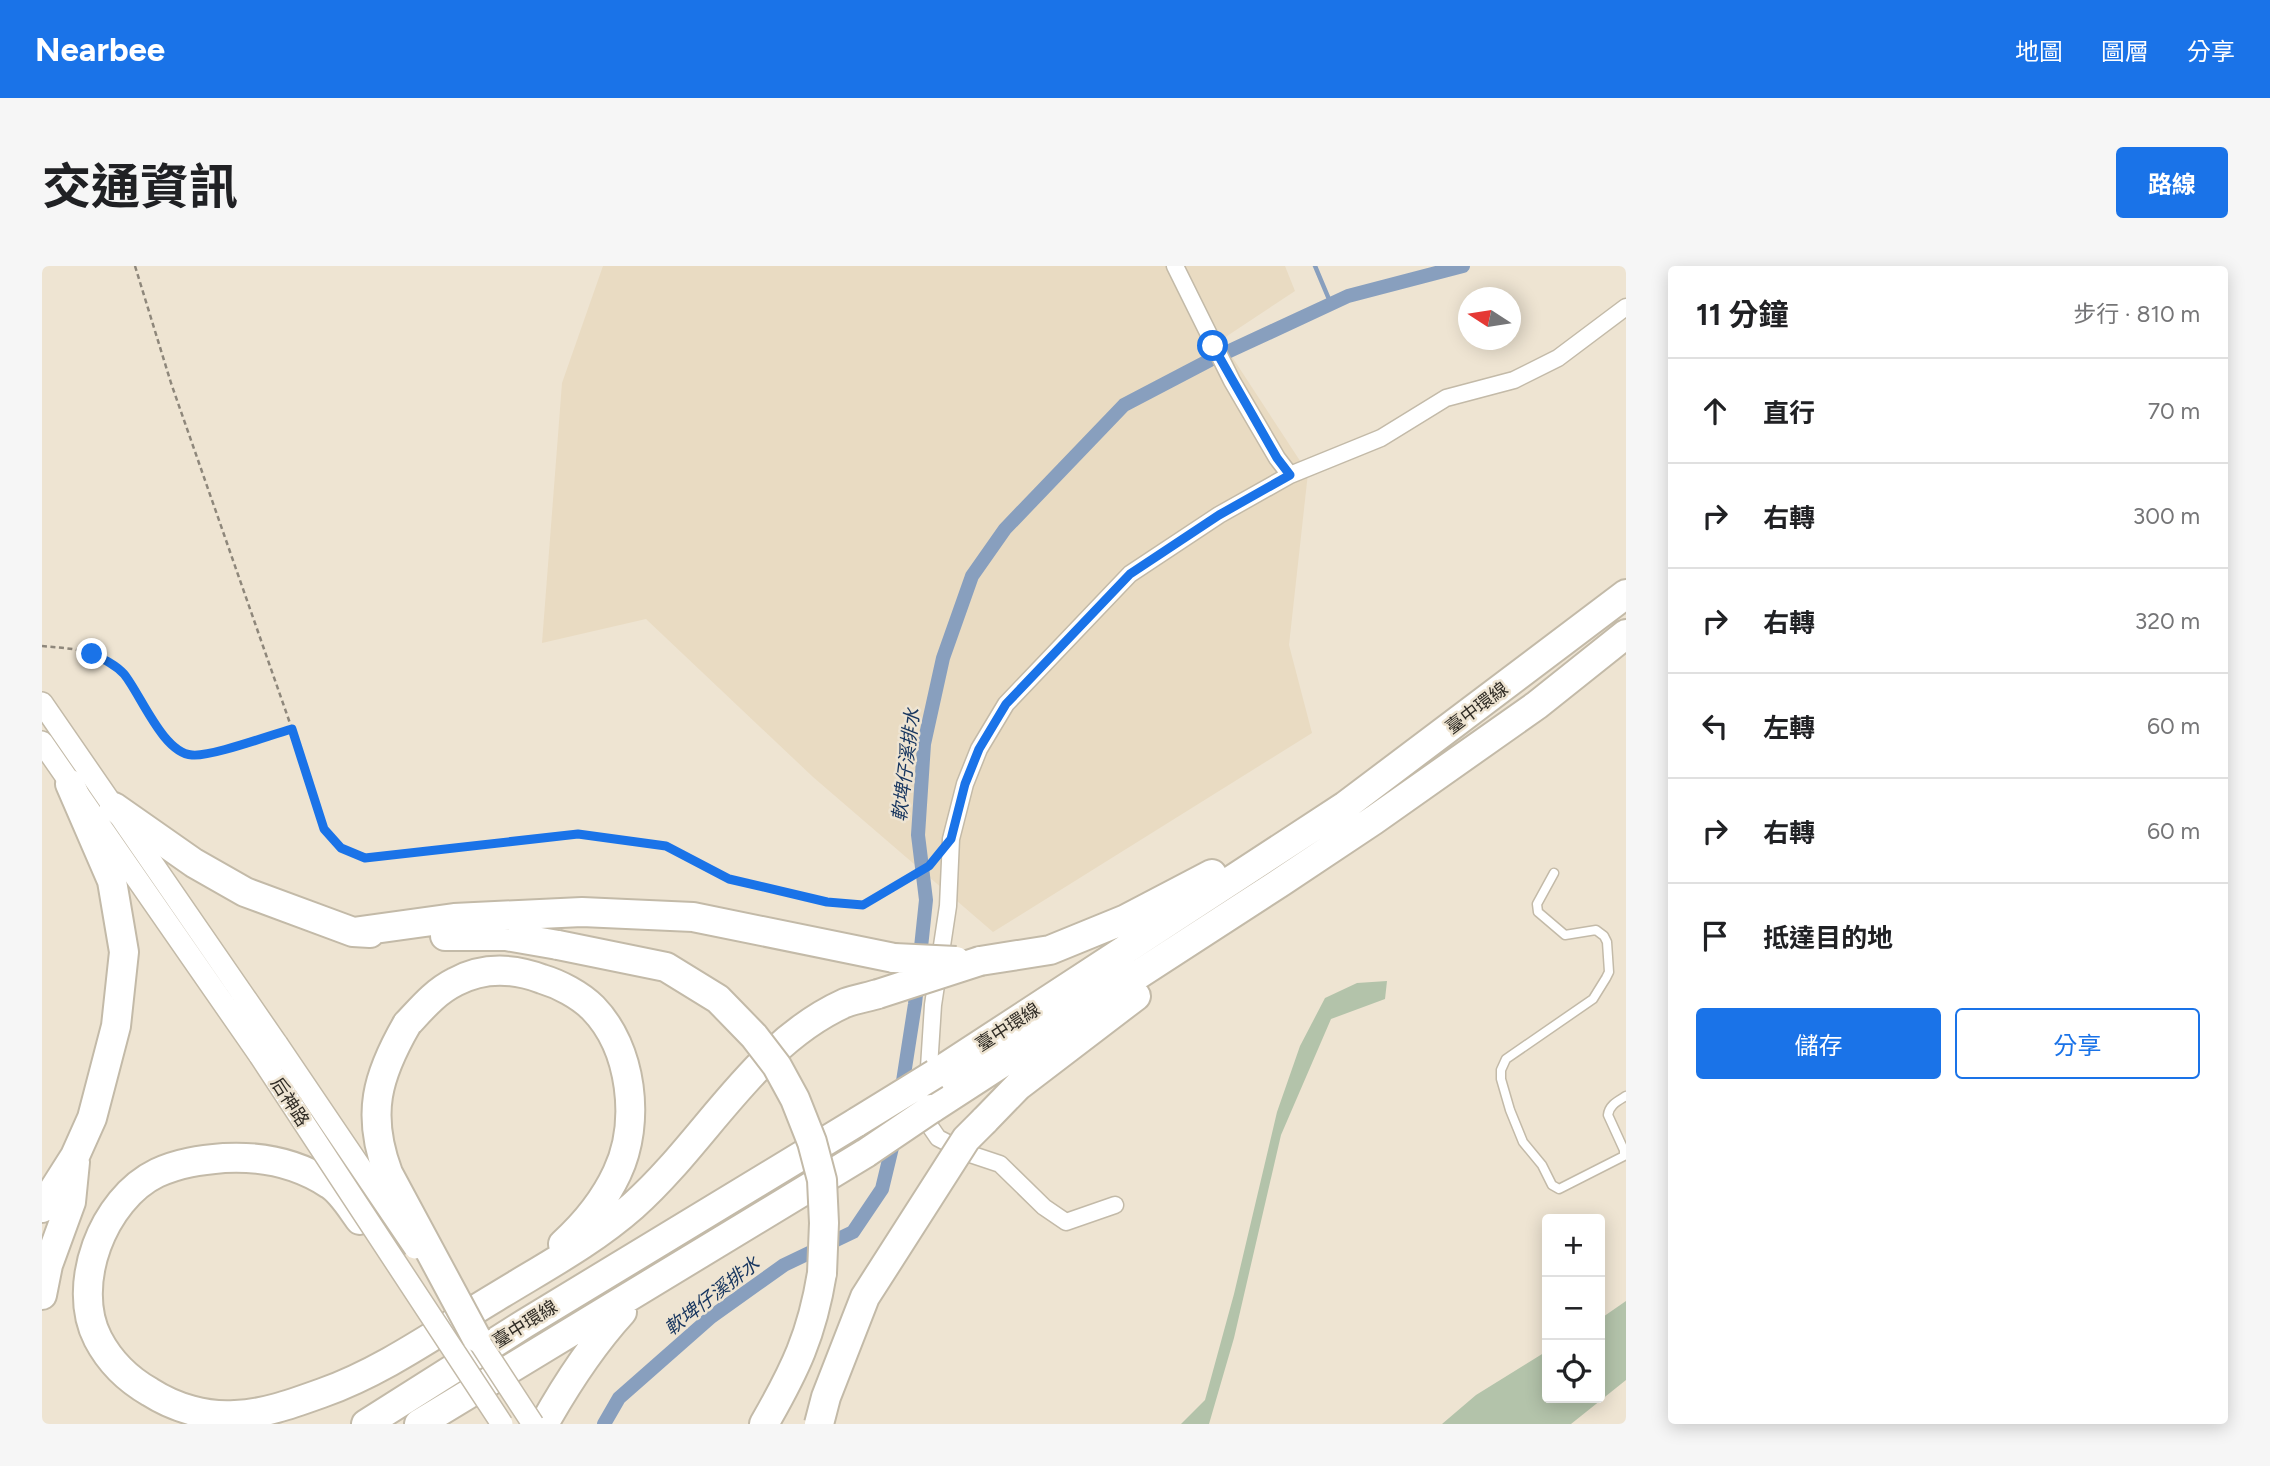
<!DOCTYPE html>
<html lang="zh-TW">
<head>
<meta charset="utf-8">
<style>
	:root { --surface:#fff; --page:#f6f6f6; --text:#202124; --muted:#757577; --line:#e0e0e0; --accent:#1a73e8 }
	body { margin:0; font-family:Figtree,"Noto Sans TC",sans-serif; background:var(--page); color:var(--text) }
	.controls { position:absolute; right:21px; bottom:21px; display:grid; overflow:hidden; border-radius:7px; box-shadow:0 4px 18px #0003 }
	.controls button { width:63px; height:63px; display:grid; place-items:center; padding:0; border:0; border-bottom:2px solid var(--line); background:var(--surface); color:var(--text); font:35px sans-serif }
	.compass { position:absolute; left:1416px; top:21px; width:63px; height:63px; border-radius:50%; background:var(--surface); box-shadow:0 4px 18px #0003; rotate:282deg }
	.stop { position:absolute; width:21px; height:21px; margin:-16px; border:5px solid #1a73e8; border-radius:50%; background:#fff }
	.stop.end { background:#1a73e8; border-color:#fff; box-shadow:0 2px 7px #0008 }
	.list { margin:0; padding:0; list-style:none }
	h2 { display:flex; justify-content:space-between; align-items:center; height:91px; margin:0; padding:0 28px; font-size:30px }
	h2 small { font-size:23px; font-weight:400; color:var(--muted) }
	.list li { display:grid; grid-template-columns:46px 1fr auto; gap:21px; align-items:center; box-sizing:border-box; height:105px; padding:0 28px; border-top:2px solid var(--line) }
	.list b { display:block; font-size:26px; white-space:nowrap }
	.list em { font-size:23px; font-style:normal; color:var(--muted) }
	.actions { display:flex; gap:14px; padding:21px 28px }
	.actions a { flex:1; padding:16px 0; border:2px solid var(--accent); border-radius:7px; text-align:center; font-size:24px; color:var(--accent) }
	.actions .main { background:var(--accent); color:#fff }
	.icon { flex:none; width:38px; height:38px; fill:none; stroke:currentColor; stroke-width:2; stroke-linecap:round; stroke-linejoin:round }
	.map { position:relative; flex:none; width:1584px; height:1158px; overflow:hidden; border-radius:7px }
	header { display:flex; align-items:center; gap:42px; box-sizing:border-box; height:98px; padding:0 35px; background:var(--accent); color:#fff }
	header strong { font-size:33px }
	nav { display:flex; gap:38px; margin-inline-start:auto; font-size:24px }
	.intro { display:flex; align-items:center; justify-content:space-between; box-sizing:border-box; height:168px; padding:0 42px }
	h1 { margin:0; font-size:49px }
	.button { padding:18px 32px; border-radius:7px; background:var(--accent); color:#fff; font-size:24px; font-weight:700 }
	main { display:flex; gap:42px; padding:0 42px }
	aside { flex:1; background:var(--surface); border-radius:7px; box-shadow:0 4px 18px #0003 }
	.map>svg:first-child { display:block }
	.built { fill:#e9dbc2 }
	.green { fill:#b3c3aa }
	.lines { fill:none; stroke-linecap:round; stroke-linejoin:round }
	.stream { stroke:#889fbe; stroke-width:4.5 }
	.canal { stroke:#889fbe; stroke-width:14 }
	.lane-casing { stroke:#c3baa8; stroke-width:11 }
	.street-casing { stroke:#c3baa8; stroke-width:19 }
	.secondary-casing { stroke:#c3baa8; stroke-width:24 }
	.highway-casing { stroke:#c3baa8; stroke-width:32 }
	.path { stroke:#8e877b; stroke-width:2.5; stroke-dasharray:5 3.5; stroke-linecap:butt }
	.lane { stroke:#fff; stroke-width:8 }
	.street { stroke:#fff; stroke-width:16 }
	.secondary { stroke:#fff; stroke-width:21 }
	.highway { stroke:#fff; stroke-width:28 }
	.secondary-bridge-casing { stroke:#c3baa8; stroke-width:24; stroke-linecap:butt }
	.highway-bridge-casing { stroke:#c3baa8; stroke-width:32; stroke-linecap:butt }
	.secondary-bridge { stroke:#fff; stroke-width:21 }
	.highway-bridge { stroke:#fff; stroke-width:28 }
	.route { stroke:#1a73e8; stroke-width:9 }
	.labels { text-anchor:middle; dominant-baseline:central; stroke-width:5; stroke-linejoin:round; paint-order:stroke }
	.street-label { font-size:18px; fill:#2f2b24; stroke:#eee4d2 }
	.water-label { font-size:19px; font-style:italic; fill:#15345e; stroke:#eee4d2 }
</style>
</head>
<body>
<header>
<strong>Nearbee</strong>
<nav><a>地圖</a><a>圖層</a><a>分享</a></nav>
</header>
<div class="intro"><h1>交通資訊</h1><a class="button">路線</a></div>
<main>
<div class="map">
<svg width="1584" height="1158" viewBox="0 0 1584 1158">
	<rect width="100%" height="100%" fill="#eee4d2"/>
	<path class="built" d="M561 0H1243L1253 25 1179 74 1266 207 1247 379 1270 467 951 666 771 511 604 353 500 377 520 117Z"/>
	<path class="green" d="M1345 715 1343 733 1289 753 1239 869 1192 1072 1167 1158H1139L1163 1134 1192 1028 1235 846 1258 780 1283 732 1315 717Z
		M1584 1035V1114L1529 1158H1400L1434 1129 1505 1085V1132H1558V1053Z"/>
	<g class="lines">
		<path class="stream" d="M1273 0 1289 38"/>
		<path class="canal" d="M859 828 873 738 884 634 876 569 882 478 901 392 930 310 963 263 1082 139 1168 94 1306 30 1421 0
			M562 1158 577 1132 669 1051 742 999 811 966 840 923 853 869"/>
		<defs>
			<path id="lane" d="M1512 607 1495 638 1496 646 1523 669 1554 664 1562 670 1565 676 1567 706 1564 712 1551 733 1464 793 1459 804V813L1468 844 1481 876 1500 899 1510 919 1517 923 1582 890V884L1566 849C1567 839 1576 835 1584 830"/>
			<path id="street" d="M1133 0 1190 115 1235 192 1248 209
				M886 817 891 739 906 640 909 573 923 518 937 483 964 438 1088 308 1177 249 1248 209 1339 172 1404 132 1472 114 1516 92 1584 41
				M884 842 883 853 896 872 925 887 958 898 1002 941 1024 956 1073 939"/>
			<path id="secondary" d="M0 437 235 778
				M0 476 218 790"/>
			<path id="highway" d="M72 541 152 597 203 626 311 666 328 667
				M311 666 412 652 540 646 651 651 852 692
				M403 670H464L516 679
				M938 695 1008 684 1084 653 1170 608
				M365 758C380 742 393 726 413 716 441 701 471 702 500 713 517 718 538 729 551 742 590 782 599 856 575 907 562 935 544 957 521 978
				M893 808 1303 540 1584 328
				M889 843 1239 616 1332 554 1495 439 1584 368
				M942 855 976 820 1094 730
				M0 942 33 890 50 852 74 760 82 686 70 615 28 518
				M318 954C309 942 299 925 287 918 255 897 218 890 182 892 158 894 137 897 115 907 61 933 28 1019 56 1073 68 1096 87 1114 108 1126 133 1142 164 1151 193 1149 223 1148 252 1137 280 1127 342 1105 397 1065 454 1031 501 1002 549 977 591 940 664 875 712 778 803 737 814 733 826 731 836 728
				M0 1029 6 999 29 936 33 896
				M324 1158 482 1058 815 856
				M377 1158 824 887
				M502 1158C525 1117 549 1080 580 1046
				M722 1158C753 1104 770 1069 780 1007"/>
		</defs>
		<use href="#lane" class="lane-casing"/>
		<use href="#street" class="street-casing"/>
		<use href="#secondary" class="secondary-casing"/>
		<use href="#highway" class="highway-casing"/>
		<path class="path" d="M93 0 129 117 250 463 282 563 299 582 323 592 536 568 624 580 687 613 785 636 821 639 855 621 887 600 893 592
			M0 380C23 382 48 383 67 396 95 415 119 488 151 489 174 490 226 470 250 463"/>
		<use href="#lane" class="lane"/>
		<use href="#street" class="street"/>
		<use href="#secondary" class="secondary"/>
		<use href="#highway" class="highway"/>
		<defs>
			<path id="secondary-bridge" d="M235 778 373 982
				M218 790 460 1158
				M427 1060 491 1158"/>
			<path id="highway-bridge" d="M516 679 624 701 676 733 712 770 735 800 753 833 770 876 780 914 782 957 780 1007
				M852 692 914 695
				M836 728 938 695
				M365 758C335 810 324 848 346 907L434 1071
				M815 856 893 808
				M824 887 889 843
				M777 1158 784 1131 823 1031 924 873 942 855"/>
		</defs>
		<use href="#secondary-bridge" class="secondary-bridge-casing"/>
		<use href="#highway-bridge" class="highway-bridge-casing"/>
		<use href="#secondary-bridge" class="secondary-bridge"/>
		<use href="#highway-bridge" class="highway-bridge"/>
	</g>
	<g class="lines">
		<path class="route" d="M50 388C61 393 73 398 82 408 99 429 121 487 150 489 169 491 228 469 250 463L282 563 299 582 323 592 536 568 624 580 687 613 785 636 821 639 887 600 909 573 923 518 937 483 964 438 1088 308 1177 249 1248 209 1235 192 1171 80"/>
	</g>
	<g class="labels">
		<g class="street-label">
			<text transform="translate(1435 442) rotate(-37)">臺中環線</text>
			<text transform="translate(966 761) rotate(-33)">臺中環線</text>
			<text transform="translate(248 836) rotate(57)">后神路</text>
			<text transform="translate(483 1058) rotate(-32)">臺中環線</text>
		</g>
		<g class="water-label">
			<text transform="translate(864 499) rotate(-83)">軟埤仔溪排水</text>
			<text transform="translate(670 1030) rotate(-38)">軟埤仔溪排水</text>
		</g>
	</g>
</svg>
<div class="controls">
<button>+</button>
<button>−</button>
<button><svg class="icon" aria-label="locate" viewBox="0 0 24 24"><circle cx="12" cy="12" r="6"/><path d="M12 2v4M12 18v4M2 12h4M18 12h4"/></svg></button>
</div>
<svg class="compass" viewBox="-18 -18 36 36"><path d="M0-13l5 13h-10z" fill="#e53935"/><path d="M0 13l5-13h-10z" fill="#757577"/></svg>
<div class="stop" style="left:1171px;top:80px"></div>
<div class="stop end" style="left:50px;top:388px"></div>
</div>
<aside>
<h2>11 分鐘<small>步行 · 810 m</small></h2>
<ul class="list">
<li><svg class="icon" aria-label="ahead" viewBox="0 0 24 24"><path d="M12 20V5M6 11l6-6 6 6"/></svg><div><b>直行</b></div><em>70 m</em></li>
<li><svg class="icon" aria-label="right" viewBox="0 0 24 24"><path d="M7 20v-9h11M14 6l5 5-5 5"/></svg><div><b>右轉</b></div><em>300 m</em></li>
<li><svg class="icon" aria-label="right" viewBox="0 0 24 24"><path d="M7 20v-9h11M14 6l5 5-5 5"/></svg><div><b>右轉</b></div><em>320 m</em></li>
<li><svg class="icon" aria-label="left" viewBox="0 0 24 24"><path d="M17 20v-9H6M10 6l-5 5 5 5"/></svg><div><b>左轉</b></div><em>60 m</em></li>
<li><svg class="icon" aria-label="right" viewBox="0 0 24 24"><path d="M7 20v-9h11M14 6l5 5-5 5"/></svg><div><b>右轉</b></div><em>60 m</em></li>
<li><svg class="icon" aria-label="arrive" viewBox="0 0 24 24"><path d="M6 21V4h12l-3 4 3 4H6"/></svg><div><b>抵達目的地</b></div></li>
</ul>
<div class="actions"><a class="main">儲存</a><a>分享</a></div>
</aside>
</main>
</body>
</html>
